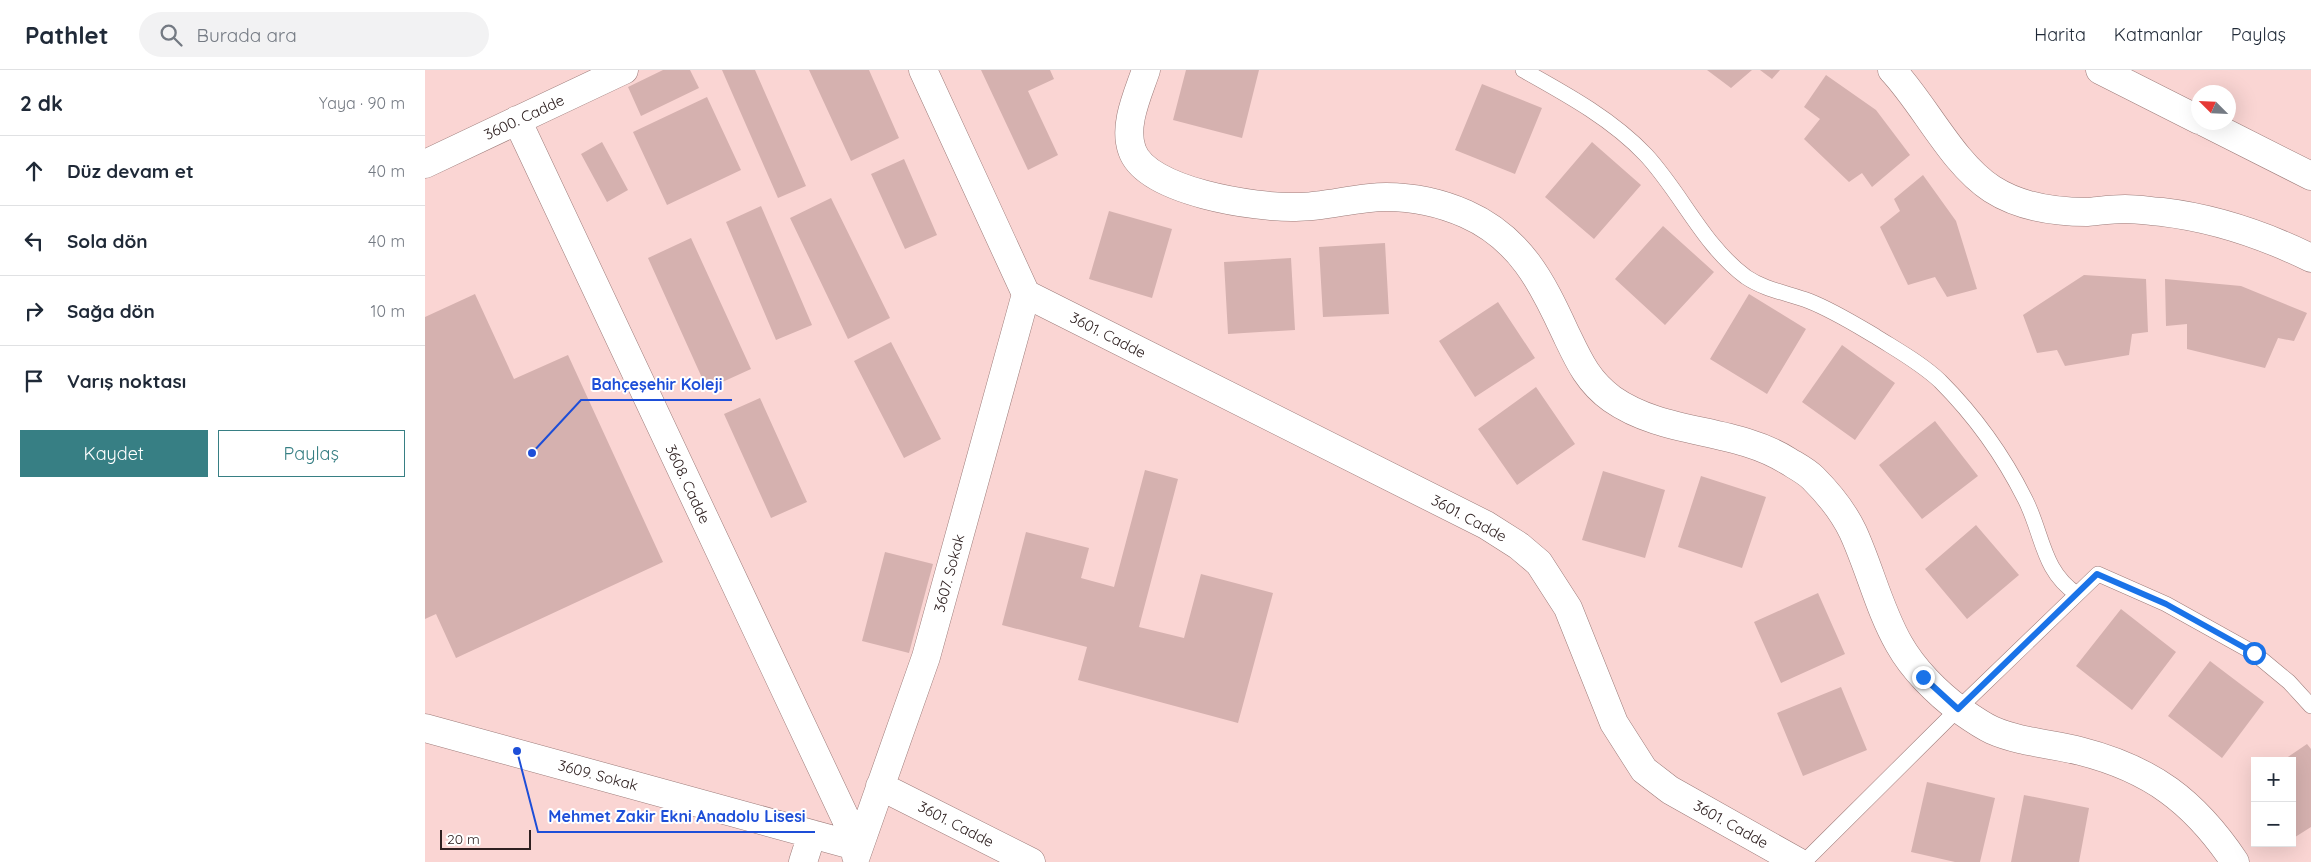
<!DOCTYPE html>
<html lang="tr">
<head>
<meta charset="utf-8">
<style>
	:root { --surface:#fff; --page:#f2f2f3; --text:#1f2937; --muted:#747a83; --line:#e0e1e3; --accent:#377f84 }
	body { margin:0; font-family:Quicksand,sans-serif; background:var(--page); color:var(--text) }
	.controls { position:absolute; right:15px; bottom:15px; display:grid; overflow:hidden; border-radius:0px; box-shadow:0 5px 20px #0002 }
	.controls button { width:45px; height:45px; display:grid; place-items:center; padding:0; border:0; border-bottom:1px solid var(--line); background:var(--surface); color:var(--text); font:25px sans-serif }
	.compass { position:absolute; left:1766px; top:15px; width:45px; height:45px; border-radius:50%; background:var(--surface); box-shadow:0 5px 20px #0002; rotate:294deg }
	.scale { position:absolute; left:15px; bottom:12px; width:91px; box-sizing:border-box; padding-left:5px; border:2px solid #2e2020; border-top:0; font-size:14px; line-height:18px; white-space:nowrap; color:#2e2020; -webkit-text-stroke:4px #fff; paint-order:stroke }
	.stop { position:absolute; width:15px; height:15px; margin:-11px; border:4px solid #1a73e8; border-radius:50%; background:#fff }
	.stop.end { background:#1a73e8; border-color:#fff; box-shadow:0 1px 5px #0008 }
	.list { margin:0; padding:0; list-style:none }
	h2 { display:flex; justify-content:space-between; align-items:center; height:65px; margin:0; padding:0 20px; font-size:21px }
	h2 small { font-size:16px; font-weight:400; color:var(--muted) }
	.list li { display:grid; grid-template-columns:32px 1fr auto; gap:15px; align-items:center; box-sizing:border-box; height:70px; padding:0 20px; border-top:1px solid var(--line) }
	.list b { display:block; font-size:19px; white-space:nowrap }
	.list em { font-size:16px; font-style:normal; color:var(--muted) }
	.actions { display:flex; gap:10px; padding:15px 20px }
	.actions a { flex:1; padding:11px 0; border:1px solid var(--accent); border-radius:0px; text-align:center; font-size:18px; color:var(--accent) }
	.actions .main { background:var(--accent); color:#fff }
	.icon { flex:none; width:28px; height:28px; fill:none; stroke:currentColor; stroke-width:2; stroke-linecap:round; stroke-linejoin:round }
	.map { position:relative; flex:none; width:1886px; height:792px; overflow:hidden }
	header { display:flex; align-items:center; gap:30px; box-sizing:border-box; height:70px; padding:0 25px; background:var(--surface); border-bottom:1px solid var(--line) }
	header strong { font-size:24px }
	nav { display:flex; gap:28px; margin-inline-start:auto; font-size:18px }
	.search { width:350px; height:45px; background:var(--page); display:flex; align-items:center; gap:12px; box-sizing:border-box; padding:0 18px; border-radius:28px; color:var(--muted); font-size:19px }
	main { display:flex }
	aside { flex:1; background:var(--surface) }
	.map>svg:first-child { display:block }
	.building { fill:#d5b1af }
	.lines { fill:none; stroke-linecap:round; stroke-linejoin:round }
	.service-casing { stroke:#9c7b79; stroke-width:16 }
	.minor-casing { stroke:#9c7b79; stroke-width:29 }
	.service { stroke:#fff; stroke-width:15 }
	.minor { stroke:#fff; stroke-width:28 }
	.route { stroke:#1a73e8; stroke-width:6 }
	.labels { text-anchor:middle; dominant-baseline:central; stroke-width:4; stroke-linejoin:round; paint-order:stroke }
	.street-label { font-size:15px; fill:#2e2020; stroke:#fff }
	.leader { fill:none; stroke:#1d4ed8; stroke-width:2 }
	.callout-dot { fill:#1d4ed8; stroke:#fff; stroke-width:2 }
	.callout-label { font-size:16px; text-anchor:middle; font-weight:bold; fill:#1d4ed8; stroke:#fff; stroke-width:4; stroke-linejoin:round; paint-order:stroke }
</style>
</head>
<body>
<header>
<strong>Pathlet</strong>
<div class="search"><svg class="icon" aria-label="search" viewBox="0 0 24 24"><circle cx="10" cy="10" r="6"/><path d="M15 15l6 6"/></svg>Burada ara</div>
<nav><a>Harita</a><a>Katmanlar</a><a>Paylaş</a></nav>
</header>
<main>
<aside>
<h2>2 dk<small>Yaya · 90 m</small></h2>
<ul class="list">
<li><svg class="icon" aria-label="ahead" viewBox="0 0 24 24"><path d="M12 20V5M6 11l6-6 6 6"/></svg><div><b>Düz devam et</b></div><em>40 m</em></li>
<li><svg class="icon" aria-label="left" viewBox="0 0 24 24"><path d="M17 20v-9H6M10 6l-5 5 5 5"/></svg><div><b>Sola dön</b></div><em>40 m</em></li>
<li><svg class="icon" aria-label="right" viewBox="0 0 24 24"><path d="M7 20v-9h11M14 6l5 5-5 5"/></svg><div><b>Sağa dön</b></div><em>10 m</em></li>
<li><svg class="icon" aria-label="arrive" viewBox="0 0 24 24"><path d="M6 21V4h12l-3 4 3 4H6"/></svg><div><b>Varış noktası</b></div></li>
</ul>
<div class="actions"><a class="main">Kaydet</a><a>Paylaş</a></div>
</aside>
<div class="map">
<svg width="1886" height="792" viewBox="0 0 1886 792">
	<rect width="100%" height="100%" fill="#fad5d3"/>
	<path class="building" d="M238 0H265L274 18 216 46 203 17Z
		M297 0H330L381 116 353 128Z
		M384 0H444L474 68 426 91Z
		M556 0H625L629 9 603 21 633 85 603 100Z
		M761 0H834L817 68 748 50Z
		M1282 0H1327L1306 18Z
		M1335 0H1355L1347 9Z
		M1401 5 1451 40 1485 85 1447 117 1437 103 1424 112 1379 69 1395 49 1379 37Z
		M1057 14 1117 38 1090 104 1030 80Z
		M282 27 316 100 242 135 208 62Z
		M177 72 203 120 182 132 156 84Z
		M1167 72 1216 115 1169 169 1120 127Z
		M479 89 512 165 480 179 446 104Z
		M1498 105 1531 151 1552 219 1522 227 1510 207 1483 215 1455 157 1475 141 1469 129Z
		M406 128 465 248 423 269 365 148Z
		M336 136 387 255 351 270 301 152Z
		M684 141 747 159 727 228 664 209Z
		M1238 156 1289 202 1240 255 1190 209Z
		M266 168 326 299 282 319 223 188Z
		M960 173 964 244 898 247 894 177Z
		M866 188 870 260 803 264 799 192Z
		M1659 205 1721 209 1723 262 1707 264 1704 285 1640 296 1632 280 1612 283 1598 245Z
		M1740 209 1816 216 1882 243 1869 271 1853 268 1840 298 1762 279V254L1741 256Z
		M50 224 89 309 143 285 238 492 31 588 11 544 0 549V247Z
		M1324 224 1381 259 1342 324 1285 289Z
		M1073 232 1110 288 1050 327 1014 271Z
		M466 272 516 369 479 388 429 291Z
		M1417 275 1470 313 1430 370 1377 332Z
		M1111 317 1150 374 1092 415 1053 359Z
		M335 328 382 432 346 448 299 344Z
		M1510 351 1553 406 1497 449 1454 395Z
		M720 400 753 409 714 557 759 568 776 504 848 523 813 653 653 610 662 577 577 555 601 462 664 478 656 508 689 517Z
		M1178 401 1240 420 1220 488 1157 470Z
		M1276 406 1341 427 1317 498 1253 477Z
		M1551 455 1594 505 1542 549 1500 499Z
		M460 482 508 494 484 583 437 571Z
		M1393 523 1420 584 1356 613 1329 552Z
		M1696 539 1751 582 1707 640 1651 596Z
		M1785 591 1839 632 1797 688 1743 646Z
		M1416 617 1442 680 1378 706 1352 643Z
		M1882 674 1886 679V757L1867 769V691H1857Z
		M1502 712 1570 728 1555 792H1530L1486 782Z
		M1599 725 1664 738 1654 792H1586Z"/>
	<g class="lines">
		<defs>
			<path id="service" d="M1098 0C1141 24 1187 49 1221 85 1257 124 1278 175 1321 207 1340 220 1363 223 1384 231 1407 240 1428 253 1450 266 1472 280 1496 293 1515 311 1549 345 1579 387 1600 429 1618 464 1617 501 1652 524
				M1379 792 1533 639 1673 504 1741 534 1829 583 1864 612 1886 636"/>
			<path id="minor" d="M498 0 601 224
				M721 0C713 24 698 55 707 80 721 122 832 138 871 137 901 137 931 127 961 127 988 127 1016 133 1041 144 1095 168 1117 212 1140 262 1153 289 1162 311 1187 329 1240 366 1309 357 1363 391 1371 396 1381 401 1388 408 1403 423 1419 443 1428 462 1445 499 1454 539 1474 574 1488 599 1512 623 1535 640 1545 647 1556 655 1567 660 1594 672 1627 674 1655 681 1726 699 1769 731 1810 792
				M1467 0C1500 35 1527 93 1567 119 1595 137 1629 142 1662 142 1674 141 1687 139 1700 139 1712 139 1725 141 1737 142 1788 148 1841 166 1886 188
				M1675 0 1774 50
				M92 50 434 777
				M1779 52 1886 106
				M0 94 199 0
				M601 224 1061 455 1094 476 1114 493 1143 538 1189 653 1219 700 1245 720 1373 792
				M0 658 434 777
				M455 716 606 792
				M431 786 501 587 601 224
				M378 792 387 764"/>
		</defs>
		<use href="#service" class="service-casing"/>
		<use href="#minor" class="minor-casing"/>
		<use href="#service" class="service"/>
		<use href="#minor" class="minor"/>
	</g>
	<g class="lines">
		<path class="route" d="M1498 607 1533 639 1672 504 1741 534 1829 583"/>
	</g>
	<g class="labels">
		<g class="street-label">
			<text transform="translate(99 47) rotate(-25)">3600. Cadde</text>
			<text transform="translate(683 265) rotate(27)">3601. Cadde</text>
			<text transform="translate(263 414) rotate(65)">3608. Cadde</text>
			<text transform="translate(1044 448) rotate(28)">3601. Cadde</text>
			<text transform="translate(524 503) rotate(-75)">3607. Sokak</text>
			<text transform="translate(173 705) rotate(15)">3609. Sokak</text>
			<text transform="translate(531 754) rotate(27)">3601. Cadde</text>
			<text transform="translate(1306 754) rotate(29)">3601. Cadde</text>
		</g>
	</g>
	<path class="leader" d="M107 383L156 330H307M92 681L113 762H390"/>
	<g class="callout-dot">
		<circle cx="107" cy="383" r="5"/>
		<circle cx="92" cy="681" r="5"/>
	</g>
	<g class="callout-label">
		<text x="232" y="320">Bahçeşehir Koleji</text>
		<text x="252" y="752">Mehmet Zakir Ekni Anadolu Lisesi</text>
	</g>
</svg>
<div class="controls">
<button>+</button>
<button>−</button>
</div>
<svg class="compass" viewBox="-18 -18 36 36"><path d="M0-13l5 13h-10z" fill="#e53935"/><path d="M0 13l5-13h-10z" fill="#747a83"/></svg>
<div class="scale">20 m</div>
<div class="stop" style="left:1829px;top:583px"></div>
<div class="stop end" style="left:1498px;top:607px"></div>
</div>
</main>
</body>
</html>
